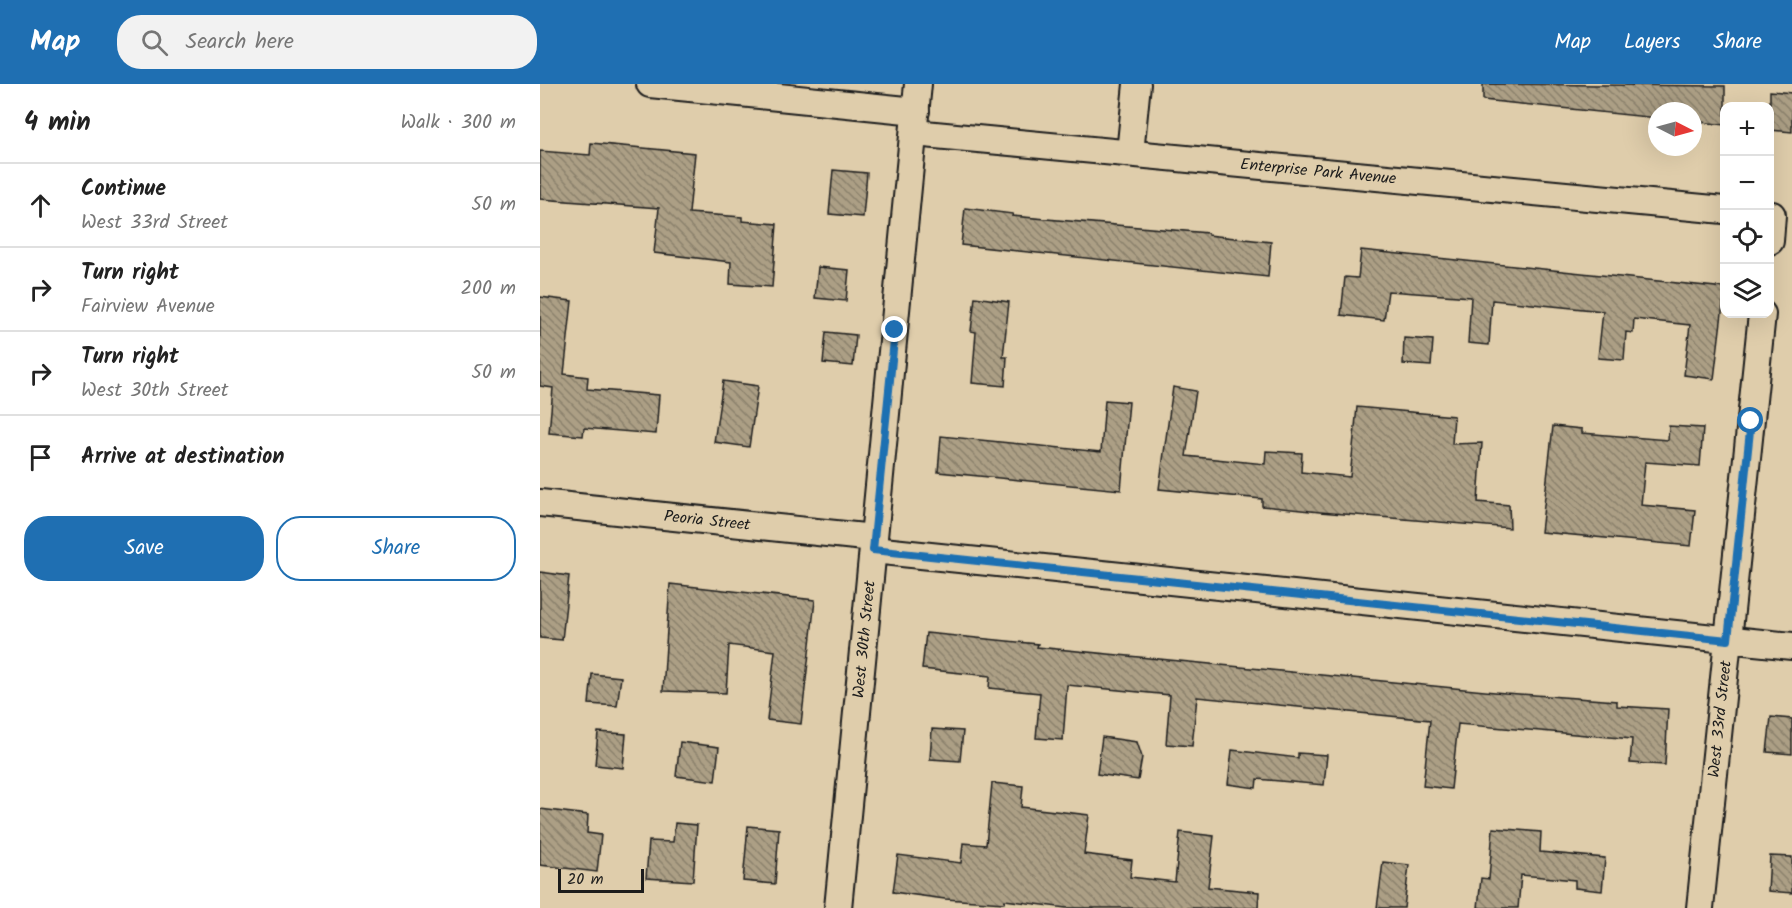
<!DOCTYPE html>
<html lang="en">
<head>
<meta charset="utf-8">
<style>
	:root { --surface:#fff; --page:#f2f2f2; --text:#222; --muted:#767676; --line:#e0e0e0; --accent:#1f6fb2 }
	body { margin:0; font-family:Kalam,sans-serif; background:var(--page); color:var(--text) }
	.controls { position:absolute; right:18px; top:18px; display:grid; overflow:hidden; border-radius:12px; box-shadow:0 6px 24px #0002 }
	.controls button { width:54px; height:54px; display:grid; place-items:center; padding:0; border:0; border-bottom:2px solid var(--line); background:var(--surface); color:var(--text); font:30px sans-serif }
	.compass { position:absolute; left:1108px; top:18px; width:54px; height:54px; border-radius:50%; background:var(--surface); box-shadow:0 6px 24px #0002; rotate:96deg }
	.scale { position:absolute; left:18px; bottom:15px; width:86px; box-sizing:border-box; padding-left:6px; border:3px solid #1c1c1c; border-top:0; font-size:16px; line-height:21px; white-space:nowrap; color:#1c1c1c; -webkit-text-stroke:4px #dfcdab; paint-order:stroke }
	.stop { position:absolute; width:18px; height:18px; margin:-14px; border:4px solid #1f6fb2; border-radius:50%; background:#fff }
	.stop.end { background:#1f6fb2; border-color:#fff; box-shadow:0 2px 6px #0008 }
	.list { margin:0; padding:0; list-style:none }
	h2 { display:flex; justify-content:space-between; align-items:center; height:78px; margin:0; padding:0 24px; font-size:26px }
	h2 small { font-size:20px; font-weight:400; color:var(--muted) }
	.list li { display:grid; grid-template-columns:39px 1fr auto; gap:18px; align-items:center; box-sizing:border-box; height:84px; padding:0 24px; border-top:2px solid var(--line) }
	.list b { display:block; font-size:22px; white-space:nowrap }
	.list p { margin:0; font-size:20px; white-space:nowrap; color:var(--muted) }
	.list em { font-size:20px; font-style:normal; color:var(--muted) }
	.actions { display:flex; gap:12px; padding:18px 24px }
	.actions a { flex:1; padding:14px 0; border:2px solid var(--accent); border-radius:24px; text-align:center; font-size:21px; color:var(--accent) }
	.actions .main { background:var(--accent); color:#fff }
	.icon { flex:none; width:33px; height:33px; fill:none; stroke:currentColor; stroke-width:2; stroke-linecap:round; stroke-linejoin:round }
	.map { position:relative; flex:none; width:1252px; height:824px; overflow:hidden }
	header { display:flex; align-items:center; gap:36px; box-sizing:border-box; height:84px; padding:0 30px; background:var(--accent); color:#fff }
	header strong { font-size:28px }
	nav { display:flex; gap:33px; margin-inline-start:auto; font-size:21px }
	.search { width:420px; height:54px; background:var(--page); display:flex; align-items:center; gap:15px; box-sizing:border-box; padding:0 21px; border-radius:24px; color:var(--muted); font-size:22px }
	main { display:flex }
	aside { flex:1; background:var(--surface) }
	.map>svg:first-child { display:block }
	.building { fill:url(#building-back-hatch); stroke:#1c1c1c; stroke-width:1.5 }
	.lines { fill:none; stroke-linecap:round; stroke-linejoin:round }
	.street-casing { stroke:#1c1c1c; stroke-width:30 }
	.street { stroke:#dfcdab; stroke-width:26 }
	.route { stroke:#1f6fb2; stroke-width:8 }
	.labels { text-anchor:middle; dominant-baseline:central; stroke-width:4.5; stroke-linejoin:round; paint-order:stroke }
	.street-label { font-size:16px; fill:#1c1c1c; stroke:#dfcdab }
</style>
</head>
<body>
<header>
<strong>Map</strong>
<div class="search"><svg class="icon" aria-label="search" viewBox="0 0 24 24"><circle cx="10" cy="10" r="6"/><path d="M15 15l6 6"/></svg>Search here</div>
<nav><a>Map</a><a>Layers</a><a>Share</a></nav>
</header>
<main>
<aside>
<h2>4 min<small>Walk · 300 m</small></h2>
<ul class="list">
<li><svg class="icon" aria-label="ahead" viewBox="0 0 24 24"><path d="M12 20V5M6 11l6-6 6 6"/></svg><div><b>Continue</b><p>West 33rd Street</p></div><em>50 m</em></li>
<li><svg class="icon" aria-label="right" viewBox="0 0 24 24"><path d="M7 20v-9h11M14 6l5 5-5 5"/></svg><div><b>Turn right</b><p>Fairview Avenue</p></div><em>200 m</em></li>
<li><svg class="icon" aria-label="right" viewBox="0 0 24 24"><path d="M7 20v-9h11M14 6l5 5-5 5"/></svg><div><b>Turn right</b><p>West 30th Street</p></div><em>50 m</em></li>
<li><svg class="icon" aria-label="arrive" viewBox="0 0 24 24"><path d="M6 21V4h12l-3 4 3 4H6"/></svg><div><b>Arrive at destination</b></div></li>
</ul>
<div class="actions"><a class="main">Save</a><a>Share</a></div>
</aside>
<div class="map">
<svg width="1252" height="824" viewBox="0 0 1252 824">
	<defs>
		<pattern id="building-back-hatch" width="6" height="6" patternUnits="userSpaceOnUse" patternTransform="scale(1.5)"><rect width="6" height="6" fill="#ac9f85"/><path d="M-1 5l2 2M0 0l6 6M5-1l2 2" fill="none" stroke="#8b816c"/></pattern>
	</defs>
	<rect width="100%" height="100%" fill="#dfcdab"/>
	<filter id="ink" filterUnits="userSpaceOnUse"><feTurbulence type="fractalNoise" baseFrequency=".0167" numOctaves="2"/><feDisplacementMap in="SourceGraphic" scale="12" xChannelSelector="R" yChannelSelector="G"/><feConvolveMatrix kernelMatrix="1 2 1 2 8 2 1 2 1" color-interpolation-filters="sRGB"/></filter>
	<g filter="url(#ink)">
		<path class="building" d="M943 0 1185 2V41L1153 37V27H1117V34L943 16Z
			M1230 7 1252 9V48L1230 46Z
			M51 59 155 69 149 129 202 133V137L237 140 232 203 190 200 191 178 114 169 119 124 0 115V67L50 71Z
			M293 86 327 89 323 133 289 130Z
			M425 124 473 130 472 132 668 149V151L731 158 728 193 421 161Z
			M821 166 1185 204 1174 295 1144 291 1150 241 1094 235 1093 249 1086 248 1084 276 1058 274 1063 227 952 216 949 261 928 259 931 213 848 207 844 236 801 231 805 193 818 194Z
			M278 183 309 186 306 217 275 214Z
			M0 213 32 217 24 290 48 293 47 305 119 311 116 350 44 344 43 352 9 349 13 304 0 302Z
			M435 213 469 218 463 273H467L465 302 432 299 436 248 431 247Z
			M286 248 316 251 313 282 283 279Z
			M864 254 893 256 891 282 863 280Z
			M183 297 218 302 209 363 174 358Z
			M633 303 656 307 646 372 725 380 726 367 762 369 761 388 810 393 817 323 914 332 912 360 942 359 938 418 969 421 970 444 780 428 722 422V415L619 405Z
			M565 316 589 318 581 406 398 388 401 352 561 368Z
			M1013 342 1042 345V349L1128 356 1129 342 1163 344 1160 382 1105 378 1101 421 1155 426 1151 462 1001 448Z
			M0 488 29 492 22 556 0 554Z
			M130 500 275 516 261 640 227 636 235 567 189 561 186 609 123 607Z
			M386 549 498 560 497 563 965 609 1077 617V622L1128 625 1125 681 1090 679 1092 655 918 640 911 705 883 702 890 636 657 613 652 662 626 660 630 611 527 601 523 656 496 654 500 609 449 604 450 592 382 585Z
			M52 590 81 593 77 622 49 620Z
			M1231 633 1252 635V670L1227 668Z
			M392 645 423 647 420 677 390 675Z
			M58 648 86 650 83 684 55 681Z
			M562 653 597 658 602 673 598 696 557 690Z
			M140 658 179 663 175 697 136 692Z
			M692 666 758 674V669L787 671 784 701 717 695 716 704 688 700Z
			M452 699 483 702 481 723 549 731 544 770 592 776 590 793 635 798 640 748 674 752 668 803 719 808 718 824H526L465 816 464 819 405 815 353 808 358 771 421 779 423 759 446 761Z
			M0 725 48 731 47 749 61 751 57 788 0 781Z
			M135 739 157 741 153 797 106 794 109 757 133 758Z
			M208 742 239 745 235 800 203 797Z
			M953 744 1001 748 1000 768 1065 774 1062 807 1035 804V796L981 791 978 824H938L941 794 949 795Z
			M1230 772 1252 773V809L1228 807Z
			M843 778 869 781 864 824H837Z"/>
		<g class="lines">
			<defs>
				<g id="street">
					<path d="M110 0 376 27"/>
					<path id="s1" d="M374 49 1184 126"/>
					<path d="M590 69 597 0"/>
					<path d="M1230 157 1232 131"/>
					<path id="s2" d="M0 419 334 454"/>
					<path d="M333 466 1252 562"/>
					<path id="s3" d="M298 824 378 0"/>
					<path id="s4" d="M1160 824 1222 230"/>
				</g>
			</defs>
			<use href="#street" class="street-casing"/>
			<use href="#street" class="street"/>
		</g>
	</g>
	<g class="lines" filter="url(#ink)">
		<path class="route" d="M355 246 333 466 1188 556 1211 337"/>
	</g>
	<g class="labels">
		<g class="street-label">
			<text stroke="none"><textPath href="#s1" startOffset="406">Enterprise Park Avenue</textPath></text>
			<text stroke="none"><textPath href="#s2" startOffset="168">Peoria Street</textPath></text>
			<text stroke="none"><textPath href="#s3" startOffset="270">West 30th Street</textPath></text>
			<text stroke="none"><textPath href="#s4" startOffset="190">West 33rd Street</textPath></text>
		</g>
	</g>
</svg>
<div class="controls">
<button>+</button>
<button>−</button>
<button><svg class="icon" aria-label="locate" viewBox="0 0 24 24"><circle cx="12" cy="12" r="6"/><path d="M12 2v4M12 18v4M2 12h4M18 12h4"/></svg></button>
<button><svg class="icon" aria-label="layers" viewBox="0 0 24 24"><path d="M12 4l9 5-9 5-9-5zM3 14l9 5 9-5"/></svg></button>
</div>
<svg class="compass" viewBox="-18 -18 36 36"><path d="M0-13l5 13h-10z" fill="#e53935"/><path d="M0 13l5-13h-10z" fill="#767676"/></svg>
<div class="scale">20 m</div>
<div class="stop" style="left:1211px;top:337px"></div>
<div class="stop end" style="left:355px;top:246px"></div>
</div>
</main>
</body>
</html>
